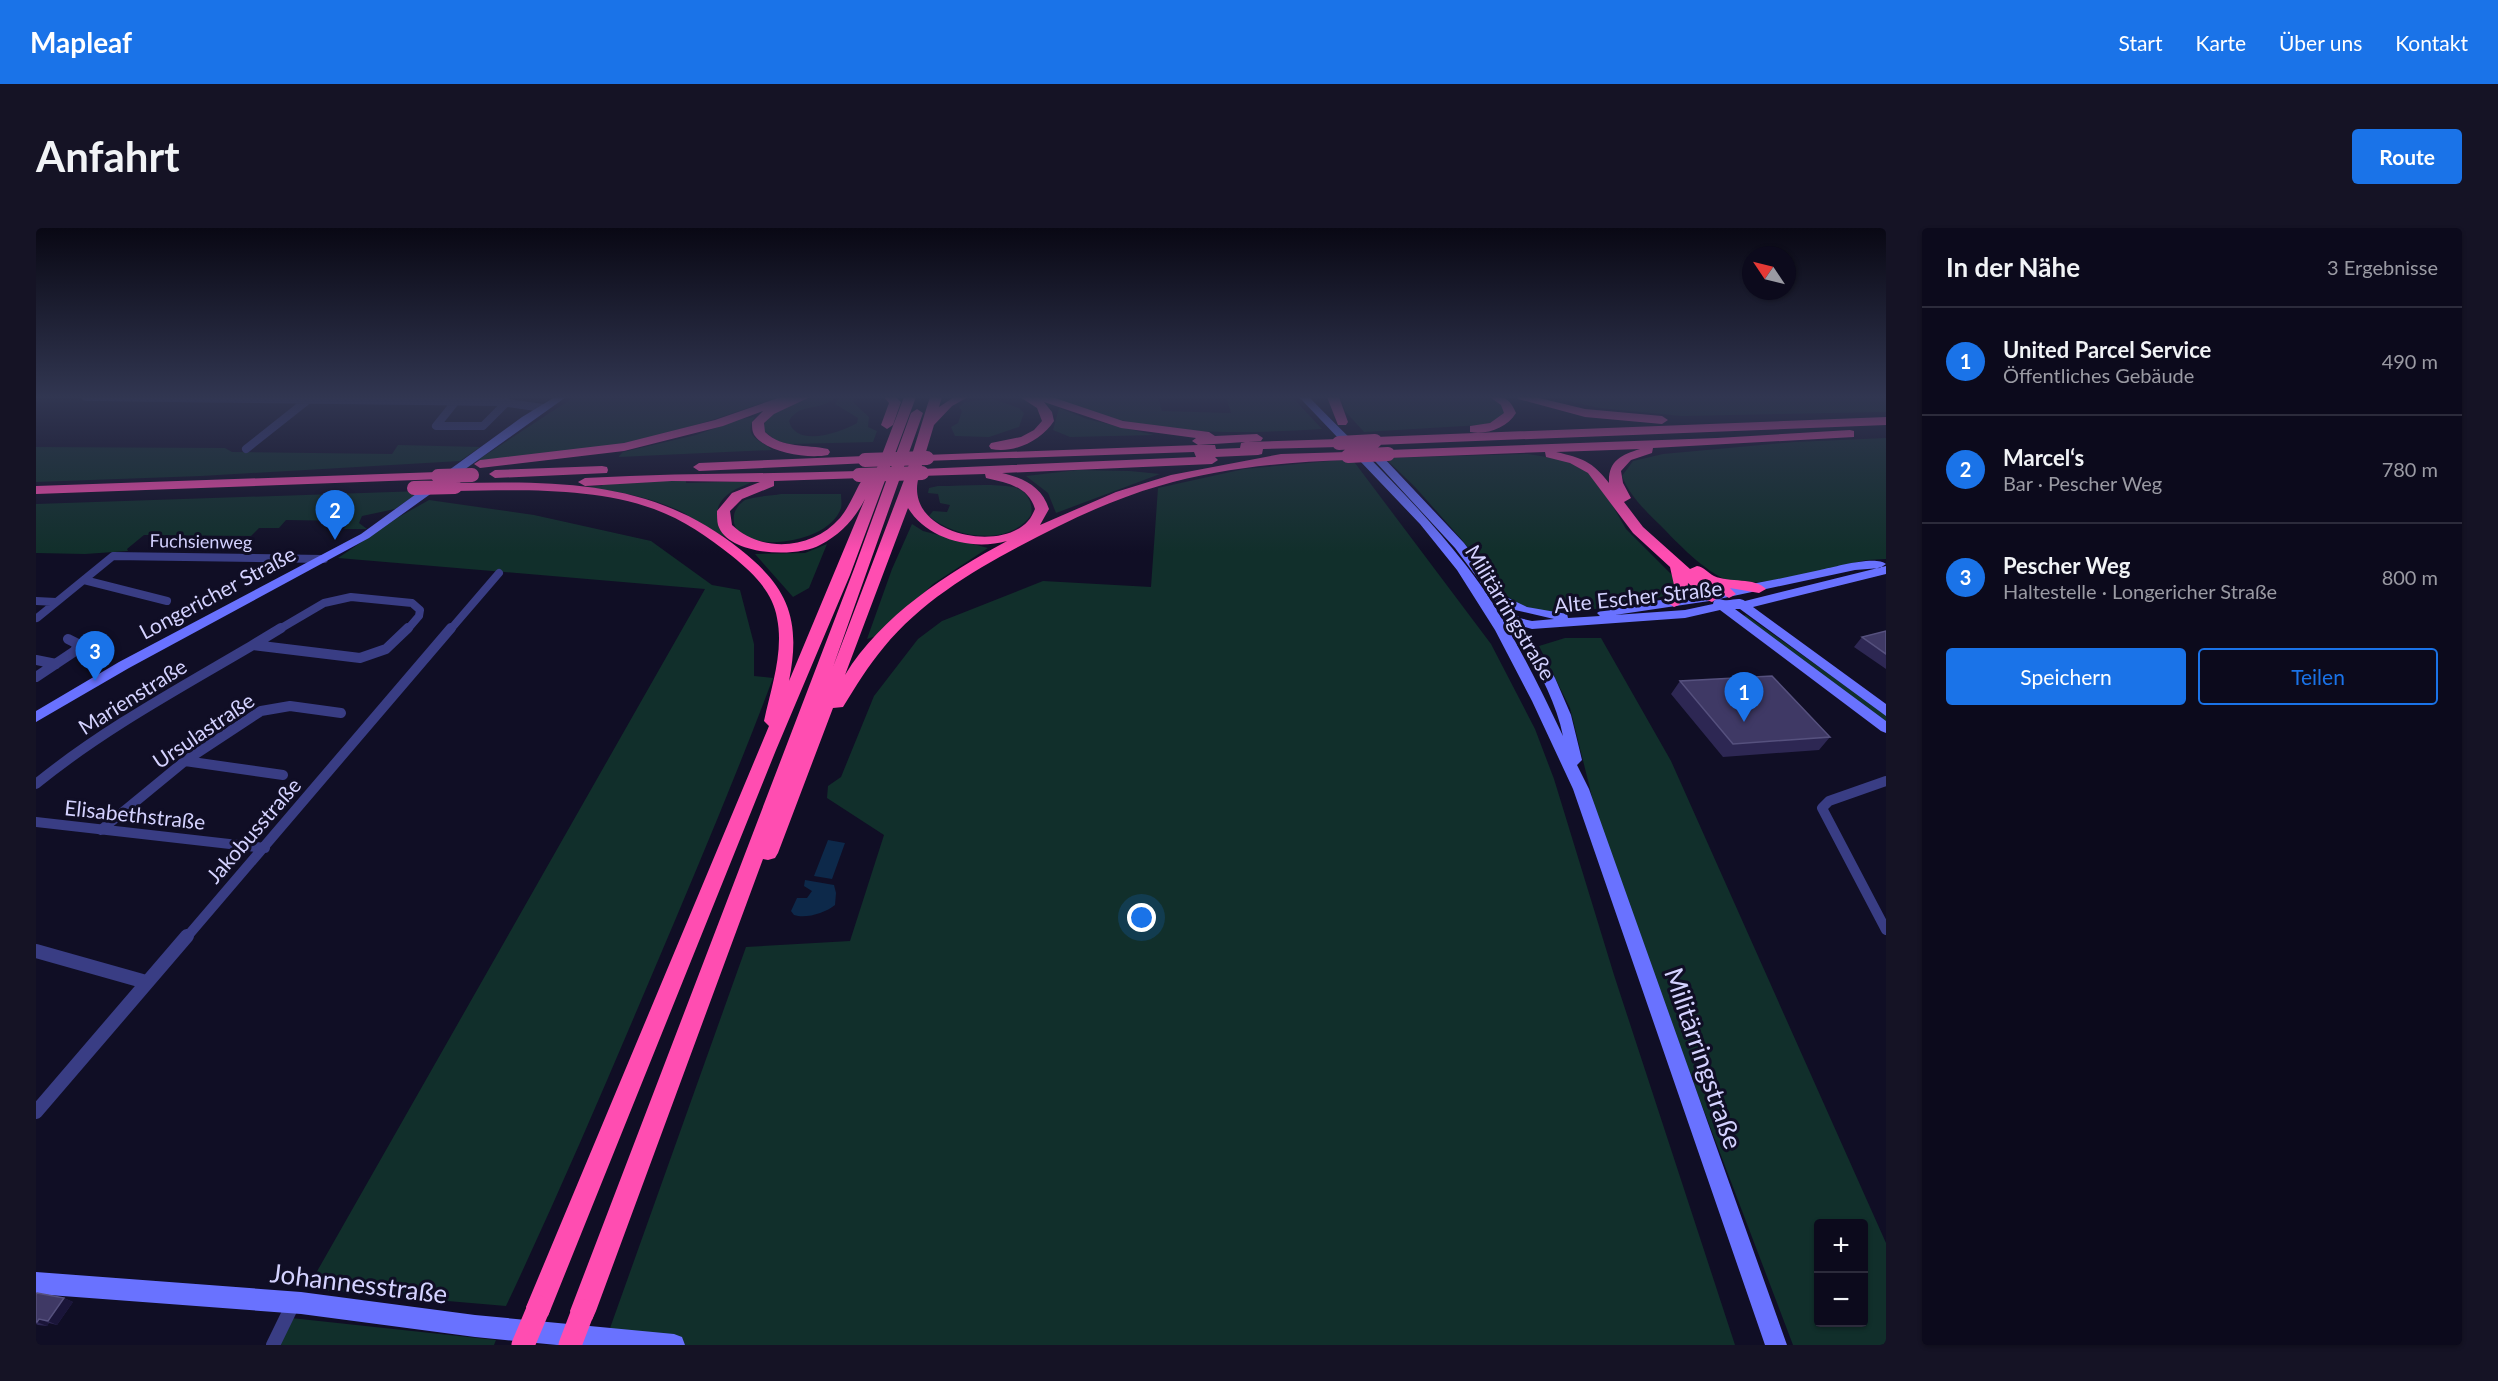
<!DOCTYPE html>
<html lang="de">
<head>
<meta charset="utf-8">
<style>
	:root { --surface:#0c0a1c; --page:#151325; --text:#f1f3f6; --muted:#9a9aa3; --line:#2c2b3b; --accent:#1a73e8 }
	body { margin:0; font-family:Lato,sans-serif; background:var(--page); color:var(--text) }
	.controls { position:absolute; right:18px; bottom:18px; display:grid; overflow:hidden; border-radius:6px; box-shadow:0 2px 4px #0004 }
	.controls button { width:54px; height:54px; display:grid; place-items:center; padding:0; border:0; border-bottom:2px solid var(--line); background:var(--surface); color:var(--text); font:30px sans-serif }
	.compass { position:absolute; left:1706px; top:18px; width:54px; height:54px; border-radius:50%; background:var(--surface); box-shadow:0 2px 4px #0004; rotate:305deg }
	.you { position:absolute; left:1106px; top:690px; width:21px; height:21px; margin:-15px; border:4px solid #fff; border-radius:50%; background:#1a73e8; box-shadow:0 0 0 9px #1a73e833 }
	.badge { display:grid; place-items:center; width:39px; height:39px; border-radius:50%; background:var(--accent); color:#fff; font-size:20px; font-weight:700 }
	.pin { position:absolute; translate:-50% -50px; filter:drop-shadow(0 2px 3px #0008) }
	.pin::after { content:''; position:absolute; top:32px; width:21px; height:18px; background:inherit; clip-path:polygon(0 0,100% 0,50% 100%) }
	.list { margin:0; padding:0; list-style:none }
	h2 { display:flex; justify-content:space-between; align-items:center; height:78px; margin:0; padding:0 24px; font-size:26px }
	h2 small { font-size:20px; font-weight:400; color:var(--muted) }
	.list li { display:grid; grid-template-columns:39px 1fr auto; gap:18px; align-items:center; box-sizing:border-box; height:108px; padding:0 24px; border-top:2px solid var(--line) }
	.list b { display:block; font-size:22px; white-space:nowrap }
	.list p { margin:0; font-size:20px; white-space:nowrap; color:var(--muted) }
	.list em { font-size:20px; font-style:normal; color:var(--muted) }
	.actions { display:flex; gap:12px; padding:18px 24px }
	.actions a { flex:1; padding:14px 0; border:2px solid var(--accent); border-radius:6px; text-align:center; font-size:21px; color:var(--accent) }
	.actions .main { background:var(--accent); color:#fff }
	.map { position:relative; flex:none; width:1850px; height:1117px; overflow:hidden; border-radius:6px }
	header { display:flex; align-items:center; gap:36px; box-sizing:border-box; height:84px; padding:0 30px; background:var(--accent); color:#fff }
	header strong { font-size:28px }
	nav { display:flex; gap:33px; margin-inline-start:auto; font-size:21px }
	.intro { display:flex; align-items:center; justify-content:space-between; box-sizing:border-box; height:144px; padding:0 36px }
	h1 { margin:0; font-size:42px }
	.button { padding:15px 27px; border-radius:6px; background:var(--accent); color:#fff; font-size:21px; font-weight:700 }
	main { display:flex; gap:36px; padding:0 36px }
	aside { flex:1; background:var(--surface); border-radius:6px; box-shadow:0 2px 4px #0004 }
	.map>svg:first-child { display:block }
	.green { fill:#112f2b; fill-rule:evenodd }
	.water { fill:#0d294a }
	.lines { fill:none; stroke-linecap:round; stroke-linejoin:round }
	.street-far2 { stroke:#393d84; stroke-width:8 }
	.street-far1 { stroke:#393d84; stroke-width:10 }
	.street { stroke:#393d84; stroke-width:14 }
	.secondary { fill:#6972ff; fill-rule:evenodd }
	.highway { fill:#ff4db1; fill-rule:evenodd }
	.highway-bridge-far1 { stroke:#ff4db1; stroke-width:14 }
	.highway-bridge { stroke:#ff4db1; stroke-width:23 }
	.wall { fill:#2d2753 }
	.shaded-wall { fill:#1a1539 }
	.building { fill:#3f3965; stroke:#56517e; stroke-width:1.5 }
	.labels { text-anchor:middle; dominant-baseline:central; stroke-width:6; stroke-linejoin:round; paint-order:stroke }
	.far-street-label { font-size:18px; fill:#d4d2ff; stroke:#100e25 }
	.street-label { font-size:21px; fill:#d4d2ff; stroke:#100e25 }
	.near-street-label { font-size:26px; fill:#d4d2ff; stroke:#100e25 }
</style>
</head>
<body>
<header>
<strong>Mapleaf</strong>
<nav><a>Start</a><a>Karte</a><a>Über uns</a><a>Kontakt</a></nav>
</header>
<div class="intro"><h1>Anfahrt</h1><a class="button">Route</a></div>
<main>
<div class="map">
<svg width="1850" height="1117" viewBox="0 0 1850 1117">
	<rect width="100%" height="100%" fill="#100e25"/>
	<path class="green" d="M538 169 586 171 592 169H741C678 193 614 213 547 222 512 227 477 229 442 232Z
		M777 169H798C787 184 763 174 753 193 760 220 804 205 821 195L822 190 799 176 804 169H817L818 175 833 189 832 199 841 203 837 214 754 216 741 213 728 203C725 182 762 175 777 169Z
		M1016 169H1122L1126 183 1195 185 1190 169H1256L1286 201C1192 207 1104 208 1016 169Z
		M1300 169H1456L1465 174 1470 184 1454 195 1445 197 1328 204 1309 183 1305 170Z
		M1516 169H1850V184L1646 188 1563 180Z
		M957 171 983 180 988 185 983 199 953 209 919 208 915 199 922 195 926 183 923 179 928 174Z
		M1023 180 1051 191 1118 207 1034 209 1017 202Z
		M719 189C706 209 724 211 736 222L582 229 587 224 660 207 705 191Z
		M1850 210V331L1831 332C1800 338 1723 360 1696 354 1674 348 1644 318 1628 301 1612 285 1594 269 1586 248L1597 233 1627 226 1758 214Z
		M362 217 444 219 424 233 165 248 0 254V219L189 220 196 224 356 226Z
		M1492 226 1529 232 1553 245 1570 266 1590 301 1639 350 1638 366 1575 380 1509 384 1484 377 1468 366 1426 312 1379 259 1349 230Z
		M1316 231 1455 416 1499 501 1518 551 1578 747 1699 1117H568L710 719 814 713 848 607 791 570 792 558 805 549 838 468 882 411 906 393 1007 353 1115 359 1122 260 1208 241Z
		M1042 242 1094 243 1124 246 1020 285 1012 265 990 248Z
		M650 251V255L717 253C713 256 706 258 700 261 678 273 676 289 691 309 680 307 655 288 642 282 611 268 580 263 546 259L566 258 568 254Z
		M902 258C925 258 955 255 977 259 990 261 998 275 995 287 973 319 918 310 893 288L897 283 911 284 914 277 904 275 902 266 892 265 893 260Z
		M385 263 359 281 326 288 323 295 331 301H308L313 293 250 292 243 300H223L215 308 108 307 91 321 92 323 49 326 0 325V276Z
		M745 266H805C805 270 806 276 805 280 792 320 691 328 698 287 699 281 704 275 709 272 719 268 735 268 745 266Z
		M393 272 498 287 615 313 676 357 704 362 718 416V448L737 450C699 551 657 650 615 749 568 860 521 970 470 1078L271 1061 669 361 302 330 361 290Z
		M876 296 887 303 952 320 897 356 846 406 831 411 856 341Z
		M791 316 773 360 757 369 719 326 769 325Z
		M1710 387 1850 487V495L1704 389Z
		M1529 410H1565L1635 533 1850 1015V1117H1757L1643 817 1561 589 1534 480 1503 418ZM1782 996H1828V1094H1782Z
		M255 1090 460 1112 458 1117H243Z"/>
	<path class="water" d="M792 612 809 615 796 651 778 648Z
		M769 652 798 657 800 665 799 677C789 685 770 691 758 687L755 683 761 670H771L776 663 768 658Z"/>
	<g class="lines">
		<path class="street-far2" d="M50 169 465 174 507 180
			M420 173 400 198H447L471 174
			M210 221 273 171
			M48 352 131 373
			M0 373 20 374
			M1 390 77 328 288 331
			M242 402 288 375 315 369 376 375 384 382 383 388 371 402
			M414 402 463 345"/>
		<path class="street-far1" d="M217 417 324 430 350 421 372 400
			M217 417 245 400
			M0 432 20 436
			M0 449 39 423 42 416 32 411
			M149 533 247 547
			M1850 553 1793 573 1786 580 1850 702
			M0 556C66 502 144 460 217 417
			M0 594 229 620
			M65 602 149 533 225 483 254 478 305 485
			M150 710 415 400"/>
		<path class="street" d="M0 723 110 754
			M0 884 151 708
			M237 1117 258 1074"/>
		<path class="secondary" d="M519 169H530L333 310 93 440 0 494V483L83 434 325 306 486 189Z
			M1263 169H1273C1326 223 1382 276 1429 336 1468 385 1500 452 1527 508 1519 468 1495 429 1474 395L1467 391 1469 388 1466 383 1419 320 1338 232V228H1346L1428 315 1468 368 1491 379 1531 386 1532 390 1564 388 1561 385 1567 381C1640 370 1712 358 1784 342 1798 339 1840 327 1850 336L1844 340 1819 342 1683 371C1695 375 1701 368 1709 373L1850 338V346L1717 379 1850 476V488L1704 381H1699L1850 493V505L1845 503 1684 382 1649 390 1496 401 1489 399 1519 450 1535 487 1546 532 1541 537 1553 561 1751 1117H1729L1537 561 1496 473 1459 402 1421 342 1384 296ZM1678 372 1677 376 1649 382 1579 387 1680 372ZM1479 382 1518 391 1496 393 1483 390Z
			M0 1044 265 1064 439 1087 638 1106 646 1109 649 1117H521L439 1109 265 1086 0 1066Z"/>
		<path class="highway" d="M745 169H774L738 186 728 195 729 204C747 221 770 216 792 221L794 224 792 227C772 231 732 225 719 208 716 204 716 199 716 194L727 183 687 198 588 223 444 240 438 236 444 232 588 215 679 192Z
			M848 169H860L865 174 857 197 851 201 845 197 853 175Z
			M868 169H880L814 347 740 522 512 1088 503 1092 494 1088 490 1079 733 498 728 493C735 460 748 424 741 390 737 364 716 344 696 328 672 309 648 292 618 281 556 259 484 262 419 263L412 259 419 255C526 253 618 252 705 322 753 360 765 393 753 453L829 271C818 292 805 306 784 317 761 330 692 328 682 297 681 293 681 287 681 283L696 265 724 254 636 253 549 258 542 254 549 250C640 245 732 246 823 243L828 244V249L837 250ZM827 250C819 263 814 278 804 290 776 322 725 325 696 297L694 283 706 271 738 258V253Z
			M894 169H906L903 179 918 169H932L916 178 898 197 889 227 1162 217 1156 213 1160 210 1085 200 1008 174 1016 184 1018 193C1006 212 978 226 955 221L953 218 955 215 985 209 998 202 1006 193 1001 180 984 169H1016L1087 193 1173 204 1179 208 1221 206 1227 210 1225 213 1212 214 1303 211 1309 215 1303 219 1227 221 1226 226 1222 227 1179 229 1182 232 1176 236 966 245C988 250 1006 259 1013 281L1004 297 1080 264 1135 247 1245 226 1312 224 1318 228 1312 232C1248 234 1185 240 1123 258 1074 272 1027 295 982 319 933 345 883 376 848 419 832 438 820 458 807 479L797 480 742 625 739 630 732 632 727 631 560 1083 556 1092 547 1096 538 1092 534 1083 818 341 875 185 881 181 887 185 797 439 868 252ZM1209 214 1205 215 1204 220 1180 221 1179 217H1162ZM1158 224 1160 229 885 241 887 233ZM949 246 950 250C971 255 992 258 999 281 997 285 995 290 992 293 963 326 866 305 883 248ZM872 280C891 311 936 323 971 313 911 345 845 388 809 447Z
			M1291 169H1303L1312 194 1310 197H1302Z
			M1454 169C1469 168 1474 171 1480 185 1471 200 1451 207 1434 204V198L1454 195 1468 185 1465 177Z
			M1480 169H1499L1549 181 1626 188 1632 192 1626 196 1549 189 1482 171Z
			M1850 189V197L1339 217 1333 213 1339 209Z
			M1814 202 1818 203V209L1617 220 1616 225 1595 232 1585 243 1587 255 1595 270 1588 274 1607 299 1654 341 1661 338C1668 339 1672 345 1678 348 1693 355 1719 349 1730 361L1723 365 1694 360 1700 366 1693 370 1670 356 1683 369 1676 374 1671 372 1652 355 1651 365 1643 377 1638 379 1631 374 1638 357 1634 339 1597 305 1552 245 1534 235 1510 229 1509 224 1352 230 1346 226 1352 222 1681 210ZM1604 221C1585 227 1572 233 1573 255 1556 233 1546 230 1520 224Z
			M829 228 833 229 835 232 833 235 663 243 657 239 663 235Z
			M566 238 571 239 572 242 571 245 459 250 453 246 459 242Z
			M402 244 407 245 408 248 407 251 0 266V258Z"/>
		<path class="highway-bridge-far1" d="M1303 215 1339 213
			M1312 228 1352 226
			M829 232 891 230
			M823 247 886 245
			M402 248 436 247
			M378 260 419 259"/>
		<path class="highway-bridge" d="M487 1117 503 1079
			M534 1117 547 1083"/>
	</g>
	<path class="wall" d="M1850 403V441L1818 419 1826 409Z
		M1644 453 1794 509 1783 522 1687 529 1635 466Z
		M0 1067 28 1070 37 1074 21 1097 13 1095 11 1098 2 1097 0 1096Z"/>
	<path class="shaded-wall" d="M28 1070 37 1074 21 1097 12 1093Z
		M3 1091 13 1095 11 1098 1 1094Z"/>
	<path class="building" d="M1850 403V426L1826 409Z
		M1736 448 1794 509 1697 516 1644 453Z
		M1 1065 28 1070 12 1093 3 1091 1 1094H0V1067Z"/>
	<linearGradient id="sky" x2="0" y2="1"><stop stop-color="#090814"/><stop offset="0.52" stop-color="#313651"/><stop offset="1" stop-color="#313651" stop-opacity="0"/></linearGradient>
	<rect width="1850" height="325" fill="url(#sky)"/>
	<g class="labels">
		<g class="far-street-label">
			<text transform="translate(165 313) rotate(1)">Fuchsienweg</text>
		</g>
		<g class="street-label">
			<text transform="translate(181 364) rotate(-28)">Longericher Straße</text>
			<text transform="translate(1602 368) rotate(-6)">Alte Escher Straße</text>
			<text transform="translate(1475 384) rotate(59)">Militärringstraße</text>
			<text transform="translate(96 468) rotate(-32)">Marienstraße</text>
			<text transform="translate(167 502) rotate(-34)">Ursulastraße</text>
			<text transform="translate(99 586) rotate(6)">Elisabethstraße</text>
			<text transform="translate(217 602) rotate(-49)">Jakobusstraße</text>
		</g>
		<g class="near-street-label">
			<text transform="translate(1668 830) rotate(71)">Militärringstraße</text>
			<text transform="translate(323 1055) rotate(7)">Johannesstraße</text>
		</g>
	</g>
</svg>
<div class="controls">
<button>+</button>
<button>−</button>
</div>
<svg class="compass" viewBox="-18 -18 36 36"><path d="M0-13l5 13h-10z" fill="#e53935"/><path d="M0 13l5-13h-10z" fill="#9a9aa3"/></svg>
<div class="you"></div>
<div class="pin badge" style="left:1708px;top:494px">1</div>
<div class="pin badge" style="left:299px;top:312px">2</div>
<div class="pin badge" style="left:59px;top:453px">3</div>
</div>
<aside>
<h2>In der Nähe<small>3 Ergebnisse</small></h2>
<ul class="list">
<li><span class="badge">1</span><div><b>United Parcel Service</b><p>Öffentliches Gebäude</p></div><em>490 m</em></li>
<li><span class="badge">2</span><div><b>Marcel‘s</b><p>Bar · Pescher Weg</p></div><em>780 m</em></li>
<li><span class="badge">3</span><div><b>Pescher Weg</b><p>Haltestelle · Longericher Straße</p></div><em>800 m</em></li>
</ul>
<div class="actions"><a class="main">Speichern</a><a>Teilen</a></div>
</aside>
</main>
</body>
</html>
